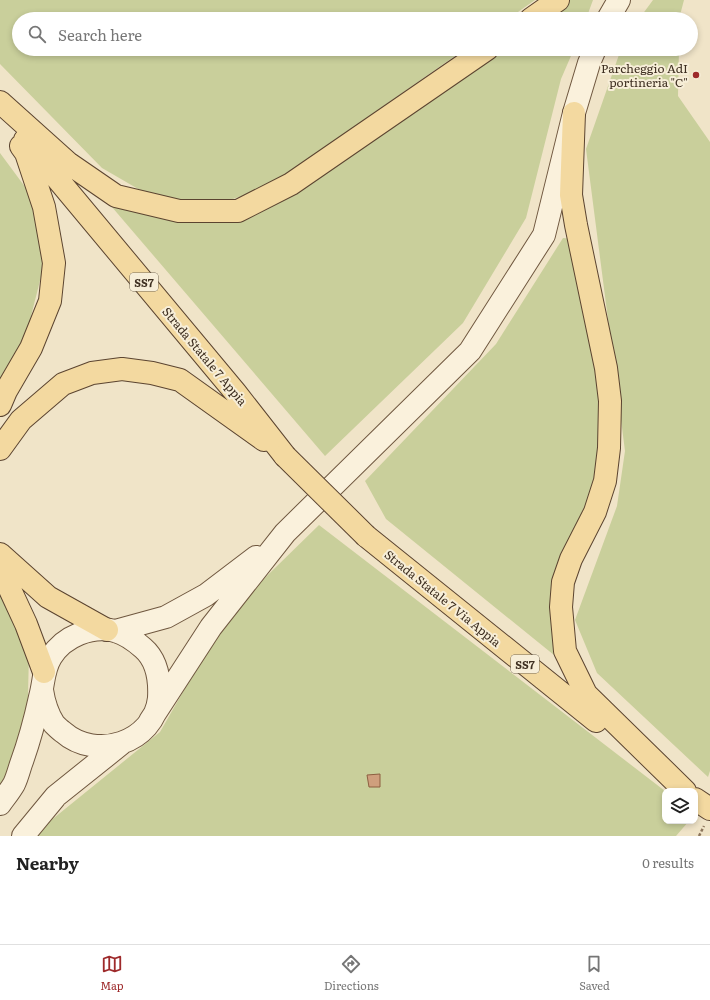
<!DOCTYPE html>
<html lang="en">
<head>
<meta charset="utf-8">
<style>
	:root { --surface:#fff; --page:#f2f2f2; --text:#222; --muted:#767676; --line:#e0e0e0; --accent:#9e2a2b }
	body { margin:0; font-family:Literata,serif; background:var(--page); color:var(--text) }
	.controls { position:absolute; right:12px; bottom:12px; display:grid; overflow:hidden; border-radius:8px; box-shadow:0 2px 6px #0003 }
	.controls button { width:36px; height:36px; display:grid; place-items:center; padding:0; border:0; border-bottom:1px solid var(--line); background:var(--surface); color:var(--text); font:20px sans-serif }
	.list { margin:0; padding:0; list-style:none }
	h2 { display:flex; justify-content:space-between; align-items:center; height:52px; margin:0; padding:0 16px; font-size:17px }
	h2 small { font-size:13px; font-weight:400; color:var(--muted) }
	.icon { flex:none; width:22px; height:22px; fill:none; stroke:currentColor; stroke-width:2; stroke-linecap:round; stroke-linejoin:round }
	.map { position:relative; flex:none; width:710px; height:836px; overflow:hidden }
	.search { position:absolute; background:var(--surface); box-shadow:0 2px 6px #0003; left:12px; right:12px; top:12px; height:44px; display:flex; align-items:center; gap:10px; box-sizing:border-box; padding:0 14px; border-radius:22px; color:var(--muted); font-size:15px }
	.sheet { height:108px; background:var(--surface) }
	nav { display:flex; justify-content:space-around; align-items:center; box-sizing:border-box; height:56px; border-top:1px solid var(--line); background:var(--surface); font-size:11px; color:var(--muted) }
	nav a { display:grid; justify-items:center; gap:2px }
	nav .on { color:var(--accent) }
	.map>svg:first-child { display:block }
	.green { fill:#c9cf9b }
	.building { fill:#cf9f7d; stroke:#8d5f41 }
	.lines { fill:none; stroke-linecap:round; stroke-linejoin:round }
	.secondary-casing { stroke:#6f573f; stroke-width:24 }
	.primary-casing { stroke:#5b4430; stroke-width:24 }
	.path { stroke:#8d765c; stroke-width:2.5; stroke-dasharray:3 2; stroke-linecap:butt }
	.secondary { stroke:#faf1dc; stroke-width:22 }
	.primary { stroke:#f3d9a0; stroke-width:22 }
	.primary-bridge-casing { stroke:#5b4430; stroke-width:24; stroke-linecap:butt }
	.primary-bridge { stroke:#f3d9a0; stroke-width:22 }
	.poi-dot { fill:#9e2a2b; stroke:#f7eed8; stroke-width:1.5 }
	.labels { text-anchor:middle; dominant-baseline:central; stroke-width:4; stroke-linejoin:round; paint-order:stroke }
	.shield { fill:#f7eed8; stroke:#756857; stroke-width:1 }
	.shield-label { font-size:11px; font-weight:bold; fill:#3d2e20 }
	.poi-label { font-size:12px; fill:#3d2e20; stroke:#f7eed8; text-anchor:end }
	.street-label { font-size:12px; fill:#3d2e20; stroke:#f7eed8 }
</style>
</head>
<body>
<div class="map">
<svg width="710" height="836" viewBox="0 0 710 836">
	<rect width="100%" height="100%" fill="#f0e4c8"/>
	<path class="green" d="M0 0H535L508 19H19V49H465L266 188 218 204 152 197 102 168 0 64Z
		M568 0H593L586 19H540Z
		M653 0H684L679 19H639Z
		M495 49H574L561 79 526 218 463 323 325 456 82 172 174 216 257 210Z
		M621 49H679L678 96 710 142V771L708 777 597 673 575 620 617 506 625 451 586 149Z
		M0 153 34 199 47 253 27 332 0 392Z
		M563 238 574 239 609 434 561 592 570 668 386 519 365 481 496 344Z
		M319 525 665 791V821H689L676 836H36L44 826 160 732 227 615Z
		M0 593 29 654 27 734 0 800Z"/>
	<path class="building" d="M380 774V787H369L367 775Z"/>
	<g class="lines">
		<defs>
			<path id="secondary" d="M608 19 619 0
				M115 631 166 617 206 595 256 557
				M150 721 211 627 285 533 470 351 544 235 574 113 589 63 595 49
				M0 804C5 797 10 791 14 784 17 778 19 770 21 764 29 742 35 720 40 697 44 683 43 670 51 657 64 636 92 625 115 631 126 634 135 641 143 648 157 660 160 680 159 698 154 743 96 761 63 732 60 730 57 727 54 724 47 713 44 703 42 690
				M23 836 56 796 121 744"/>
			<path id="primary" d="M531 19 558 0
				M0 102 68 163 116 196 179 211H238L291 184 487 49
				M574 113 571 195 576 225 606 368 610 401 609 448 605 481 595 512 571 559 563 582 561 607 565 651 586 694 685 791
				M25 140 235 392 285 456
				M0 405 6 391 31 348 50 301 54 263 44 207 26 153 21 146
				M0 449 21 420 63 384 92 373 122 369 152 373 180 380 264 440
				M366 536 596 721
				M0 554 48 597 107 630
				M0 568 26 624 44 672
				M695 799 710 809"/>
		</defs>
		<use href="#secondary" class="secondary-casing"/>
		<use href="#primary" class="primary-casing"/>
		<path class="path" d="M699 836 704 826"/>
		<use href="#secondary" class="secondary"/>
		<use href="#primary" class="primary"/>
		<defs>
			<path id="primary-bridge" d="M285 456 366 536"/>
		</defs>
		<use href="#primary-bridge" class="primary-bridge-casing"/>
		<use href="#primary-bridge" class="primary-bridge"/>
	</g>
	<circle class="poi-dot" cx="696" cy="75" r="4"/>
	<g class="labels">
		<g class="shield">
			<rect x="130" y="273" width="28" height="18" rx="3"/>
			<rect x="511" y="655" width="28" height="18" rx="3"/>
		</g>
		<g class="shield-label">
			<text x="144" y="282">SS7</text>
			<text x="525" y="664">SS7</text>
		</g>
		<g class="poi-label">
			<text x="688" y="68">Parcheggio AdI<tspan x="688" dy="14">portineria "C"</tspan></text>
		</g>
		<g class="street-label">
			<text transform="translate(205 356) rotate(50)">Strada Statale 7 Appia</text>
			<text transform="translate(443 598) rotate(39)">Strada Statale 7 Via Appia</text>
		</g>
	</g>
</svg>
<div class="controls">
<button><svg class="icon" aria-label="layers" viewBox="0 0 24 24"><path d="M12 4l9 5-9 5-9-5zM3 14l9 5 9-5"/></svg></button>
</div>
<div class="search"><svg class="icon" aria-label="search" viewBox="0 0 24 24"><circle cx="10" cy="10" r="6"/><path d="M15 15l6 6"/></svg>Search here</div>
</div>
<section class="sheet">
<h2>Nearby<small>0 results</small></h2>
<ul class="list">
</ul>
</section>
<nav>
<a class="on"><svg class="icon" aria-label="map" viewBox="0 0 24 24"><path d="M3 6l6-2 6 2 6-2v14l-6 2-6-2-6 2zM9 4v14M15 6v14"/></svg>Map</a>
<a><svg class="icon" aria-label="directions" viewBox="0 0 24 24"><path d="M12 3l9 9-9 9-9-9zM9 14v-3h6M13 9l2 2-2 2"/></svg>Directions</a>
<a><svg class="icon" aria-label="saved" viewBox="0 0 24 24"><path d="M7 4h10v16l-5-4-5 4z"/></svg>Saved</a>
</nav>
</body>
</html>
